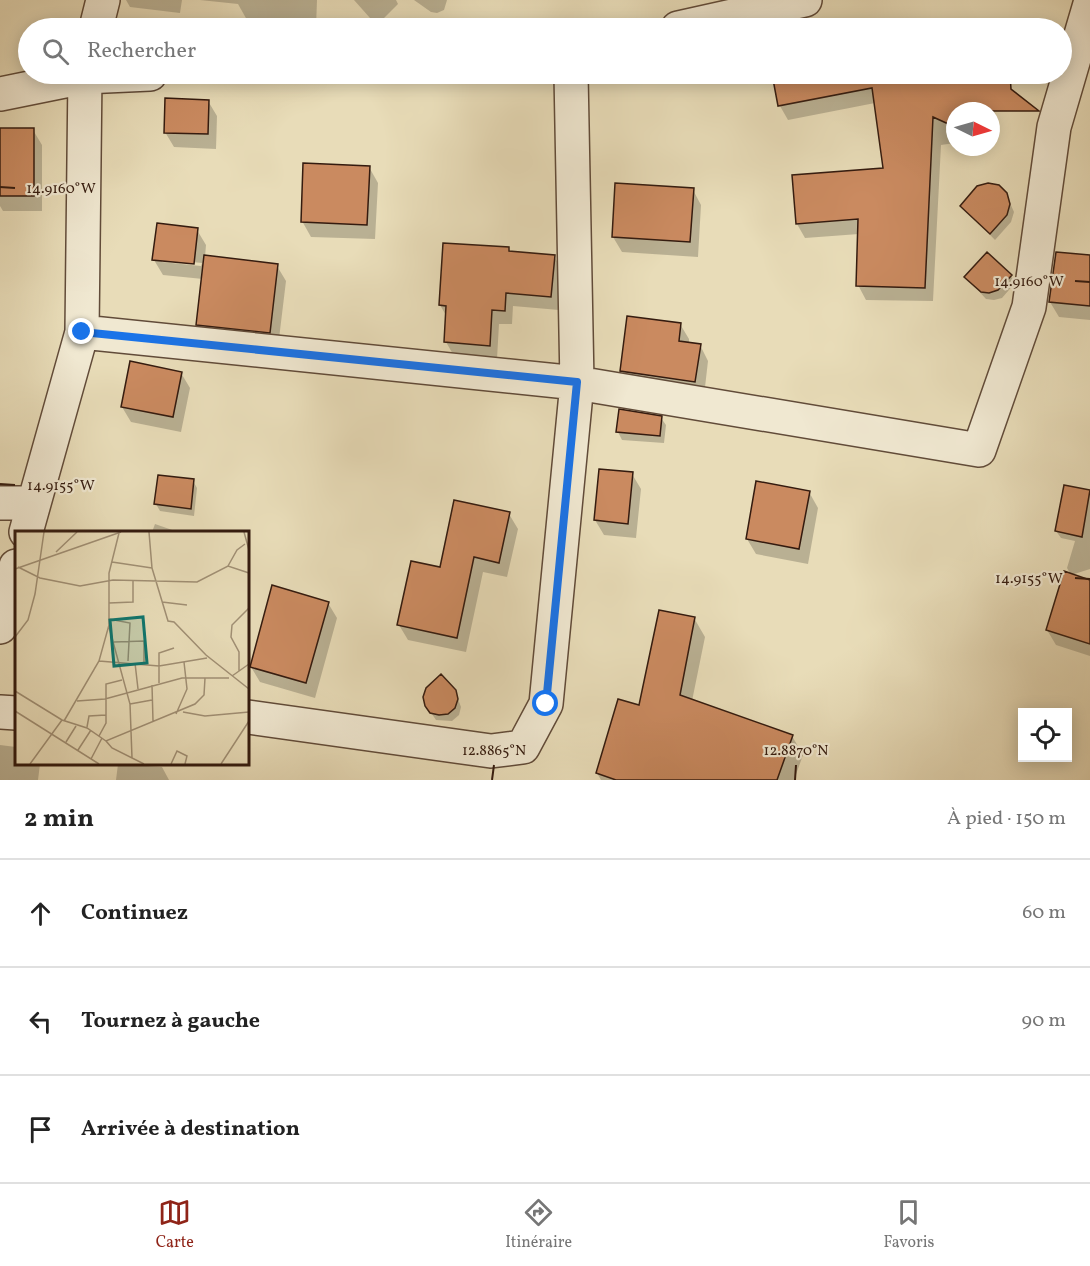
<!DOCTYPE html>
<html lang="fr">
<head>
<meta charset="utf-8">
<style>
	:root { --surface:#fff; --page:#f6f6f6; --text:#222; --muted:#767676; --line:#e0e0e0; --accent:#8f2418 }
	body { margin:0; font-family:Vollkorn,serif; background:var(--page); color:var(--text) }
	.controls { position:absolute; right:18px; bottom:18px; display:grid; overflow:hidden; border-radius:0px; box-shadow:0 3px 15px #0003 }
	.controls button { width:54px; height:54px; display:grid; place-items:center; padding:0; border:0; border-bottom:2px solid var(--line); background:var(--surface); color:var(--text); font:30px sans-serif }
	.compass { position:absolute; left:946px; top:102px; width:54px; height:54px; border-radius:50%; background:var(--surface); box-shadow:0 3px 15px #0003; rotate:95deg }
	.stop { position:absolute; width:18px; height:18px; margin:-14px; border:4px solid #1a73e8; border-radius:50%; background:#fff }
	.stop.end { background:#1a73e8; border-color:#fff; box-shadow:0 2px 6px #0008 }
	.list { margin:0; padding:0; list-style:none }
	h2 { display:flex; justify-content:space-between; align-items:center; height:78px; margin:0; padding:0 24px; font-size:26px }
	h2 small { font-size:20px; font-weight:400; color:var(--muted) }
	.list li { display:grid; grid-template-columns:39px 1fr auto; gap:18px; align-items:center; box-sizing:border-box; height:108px; padding:0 24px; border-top:2px solid var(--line) }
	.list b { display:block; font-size:22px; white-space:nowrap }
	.list em { font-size:20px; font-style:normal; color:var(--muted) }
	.icon { flex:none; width:33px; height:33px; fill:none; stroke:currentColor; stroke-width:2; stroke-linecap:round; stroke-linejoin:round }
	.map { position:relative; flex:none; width:1090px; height:780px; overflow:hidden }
	.search { position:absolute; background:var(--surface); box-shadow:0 3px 15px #0003; left:18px; right:18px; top:18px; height:66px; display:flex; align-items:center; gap:15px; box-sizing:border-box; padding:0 21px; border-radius:33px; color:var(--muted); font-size:22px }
	.sheet { height:402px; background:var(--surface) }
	nav { display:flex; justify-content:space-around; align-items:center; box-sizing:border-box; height:84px; border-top:2px solid var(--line); background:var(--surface); font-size:16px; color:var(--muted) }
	nav a { display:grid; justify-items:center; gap:3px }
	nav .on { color:var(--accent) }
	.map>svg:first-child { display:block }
	.shadow { fill:#0003; fill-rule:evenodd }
	.building { fill:#ca8a60; stroke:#341b0f; stroke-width:1.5 }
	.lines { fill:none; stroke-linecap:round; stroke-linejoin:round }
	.minor-casing { stroke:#614b39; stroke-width:36 }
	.minor { stroke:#f0e8d1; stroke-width:33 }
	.route { stroke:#1a73e8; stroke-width:8 }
	.ticks { fill:none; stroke:#341b0f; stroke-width:2 }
	.inset-road { fill:none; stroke:#a08f74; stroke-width:1.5 }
	.view { fill:#0f766e; fill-opacity:0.15; stroke:#0f766e; stroke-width:3 }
	.inset-edge { fill:none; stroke:#341b0f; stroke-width:3 }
	.ticks-label { font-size:15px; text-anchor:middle; fill:#341b0f; stroke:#f0e8d1; stroke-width:4.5; stroke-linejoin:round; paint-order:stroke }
</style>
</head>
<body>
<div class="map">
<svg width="1090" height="780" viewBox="0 0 1090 780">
	<rect width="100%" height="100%" fill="#e8dcb8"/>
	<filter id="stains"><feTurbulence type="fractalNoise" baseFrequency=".00333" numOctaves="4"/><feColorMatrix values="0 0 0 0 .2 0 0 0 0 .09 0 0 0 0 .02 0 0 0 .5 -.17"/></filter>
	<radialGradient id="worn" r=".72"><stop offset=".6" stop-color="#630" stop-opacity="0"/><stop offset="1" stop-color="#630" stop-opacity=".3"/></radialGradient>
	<path class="shadow" d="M126 0H182L180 13 130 7Z
		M200 0H317L316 28H259L254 20H247L238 4Z
		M354 0H396L398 4 384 18 377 20 370 18Z
		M414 0H447L444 10 437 13 431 12Z
		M774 74H920L926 116 955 96 979 111H955V143L941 145 933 301 866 300 858 285 859 234 805 238 797 224 885 169 875 103 788 120 780 106Z
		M208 101 217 116 216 149 174 147 165 132Z
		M0 130H33L42 145V211H3L0 206Z
		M369 167 378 183 375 239 311 237 302 221Z
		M693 190 701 205 698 257 622 252 613 237Z
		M1006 194 1014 212 1011 222 995 240 962 206Z
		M197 230 206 245 205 257 277 266 286 281 278 347 206 340 197 325 203 279 163 275 154 260ZM162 259 202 263 201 266 162 262Z
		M508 249 510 252 554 256 562 270 559 310 513 306 512 324H499L497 359 454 356 446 342 447 317 440 305Z
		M1090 256V320L1059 317 1050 302Z
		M1011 276 1015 283 1002 298 994 300 986 299 966 277Z
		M680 324 689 339V344L700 345 708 361 704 396 630 386 622 371Z
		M181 373 190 388 181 432 131 422 122 407Z
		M661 418 666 425 664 443 622 440 618 432Z
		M632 474 641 489 636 538 604 535 595 520Z
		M193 481 197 488 194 516 160 511 156 504Z
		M1066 486 1090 492V569L1071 575 1067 568 1075 541 1061 538 1056 531Z
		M809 492 818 508 808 564 756 554 747 539Z
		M509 514 518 529 507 577 483 572 466 652 408 640 399 625 441 568Z
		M155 524 178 532H152Z
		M1090 581V656L1056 645 1047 630Z
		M328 603 337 618 315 698 260 682 251 667Z
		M694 618 705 637 692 701 792 736 803 755 794 780H601L597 773Z
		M455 691 461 707 459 715 452 721 436 720 426 705Z
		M0 745 16 747V764H40L38 780H0Z
		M118 764 162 767 169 780H116Z"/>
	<path class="building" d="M772 74H1010L1011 89 1039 111H955V127L933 117 925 288 856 286 858 219 796 224 792 175 883 168 872 88 778 106Z
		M165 98 209 100 208 134 164 133Z
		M0 128H34V196H0Z
		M303 163 370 166 367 225 301 222Z
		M615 183 694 188 690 242 612 237Z
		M988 183 999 185 1007 193 1010 204 1007 215 990 234 960 206 977 186Z
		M157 223 198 228 194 264 152 260Z
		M443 243 509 247V251L555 255 551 297 506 293 505 311 492 310 490 346 444 342 446 306 439 305Z
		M987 252 1012 275 998 290 989 293 981 292 964 277Z
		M1056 252 1090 255V306L1049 302Z
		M204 255 278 264 270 333 196 325Z
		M627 316 681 323 679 341 701 344 695 382 620 371Z
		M130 361 182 372 173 417 121 407Z
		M619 409 662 416 660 436 616 432Z
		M599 469 633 472 628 524 594 520Z
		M158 475 194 479 191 509 154 504Z
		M756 481 810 491 799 549 746 539Z
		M1064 485 1090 490 1082 537 1055 531Z
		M454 500 510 512 499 563 474 557 457 638 397 625 411 561 440 567Z
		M1064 571 1090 580V644L1046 630Z
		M272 585 329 602 306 683 250 667Z
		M659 610 695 617 680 695 793 735 777 780H616L596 773 618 699 639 705Z
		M441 674 456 690 458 699 455 708 448 714 439 715 430 713 425 706 423 697 426 688Z"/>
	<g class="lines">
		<defs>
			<path id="minor" d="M96 28 103 0
				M678 28 805 0
				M0 94 84 77 150 74
				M82 332 577 383 979 450 1029 307 1054 127 1090 4
				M0 503H34
				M26 532 82 332 85 74
				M0 627 16 566
				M0 712 16 713
				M248 717 491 751 523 747 546 704 577 383 571 74"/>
		</defs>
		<use href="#minor" class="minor-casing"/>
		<use href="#minor" class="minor"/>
	</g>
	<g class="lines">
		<path class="route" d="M82 332 577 382 546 704"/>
	</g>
	<path class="ticks" d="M0 187 15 188M1075 281 1090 282M0 484 15 485M1075 578 1090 579M492 780 494 765M795 780 796 765"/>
	<g transform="translate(15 531)">
		<rect width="234" height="234" fill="#e8dcb8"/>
		<path class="inset-road" d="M134 1 137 37 153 90 159 91 191 124 234 158M229 1 234 19M41 21 62 1M97 31 137 37M213 35 222 19 230 13M3 36 25 47 65 55 98 49 182 51 213 35 234 42M0 38 106 1M147 71 172 74M94 72 118 71V50M94 88 115 92 113 130M94 96 115 173 117 227M0 106 13 89 20 63 29 1M99 111 129 110V133M84 130 144 135 192 127M120 132 123 158M224 140V121L216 106 217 94 234 77M217 145 234 133M144 152V122L159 117M137 154 138 190M0 160 47 189 72 197 91 210 180 173 189 164 190 147M62 170 90 168 167 147H214M115 173 137 169M0 180 84 233M168 181 190 185 234 181M161 183 172 158 169 131M49 190 84 130 94 94V42L104 2M72 196 74 185 91 184M84 205 91 192V153L107 149M91 210 97 217 129 233M51 211 61 195M63 219 76 199M76 228 87 207M15 233 47 189M156 233 162 220 172 225 170 233M206 233 234 190"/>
		<path class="view" d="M128 86 132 132 99 135 95 89Z"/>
		<rect width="234" height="234" class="inset-edge"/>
	</g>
	<g class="ticks-label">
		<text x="61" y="193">14.9160°W</text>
		<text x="1029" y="286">14.9160°W</text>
		<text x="61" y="490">14.9155°W</text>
		<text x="1029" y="583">14.9155°W</text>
		<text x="494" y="755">12.8865°N</text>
		<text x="796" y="755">12.8870°N</text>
	</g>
	<rect width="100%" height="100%" filter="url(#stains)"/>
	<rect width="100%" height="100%" fill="url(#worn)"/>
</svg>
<div class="controls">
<button><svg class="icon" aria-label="locate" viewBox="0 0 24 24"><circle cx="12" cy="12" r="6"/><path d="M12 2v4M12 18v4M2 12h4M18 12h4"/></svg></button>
</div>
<svg class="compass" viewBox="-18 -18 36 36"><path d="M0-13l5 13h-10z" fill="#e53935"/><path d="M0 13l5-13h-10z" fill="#767676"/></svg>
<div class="stop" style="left:546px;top:704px"></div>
<div class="stop end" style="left:82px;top:332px"></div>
<div class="search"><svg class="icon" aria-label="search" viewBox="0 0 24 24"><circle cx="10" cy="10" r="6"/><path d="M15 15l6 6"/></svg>Rechercher</div>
</div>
<section class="sheet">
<h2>2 min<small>À pied · 150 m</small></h2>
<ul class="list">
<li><svg class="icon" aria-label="ahead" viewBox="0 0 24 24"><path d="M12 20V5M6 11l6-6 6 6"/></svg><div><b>Continuez</b></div><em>60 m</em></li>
<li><svg class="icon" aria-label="left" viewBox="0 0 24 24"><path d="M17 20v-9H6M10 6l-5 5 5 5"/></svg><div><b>Tournez à gauche</b></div><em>90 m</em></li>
<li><svg class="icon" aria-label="arrive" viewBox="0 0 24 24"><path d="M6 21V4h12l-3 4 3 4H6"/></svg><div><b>Arrivée à destination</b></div></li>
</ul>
</section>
<nav>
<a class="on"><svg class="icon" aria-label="map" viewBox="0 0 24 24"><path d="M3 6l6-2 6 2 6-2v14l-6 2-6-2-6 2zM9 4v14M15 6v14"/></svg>Carte</a>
<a><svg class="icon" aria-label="directions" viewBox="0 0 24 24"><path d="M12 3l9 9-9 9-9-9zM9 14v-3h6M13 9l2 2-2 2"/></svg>Itinéraire</a>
<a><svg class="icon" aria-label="saved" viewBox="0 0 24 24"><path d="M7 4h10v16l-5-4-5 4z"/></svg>Favoris</a>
</nav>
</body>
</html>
